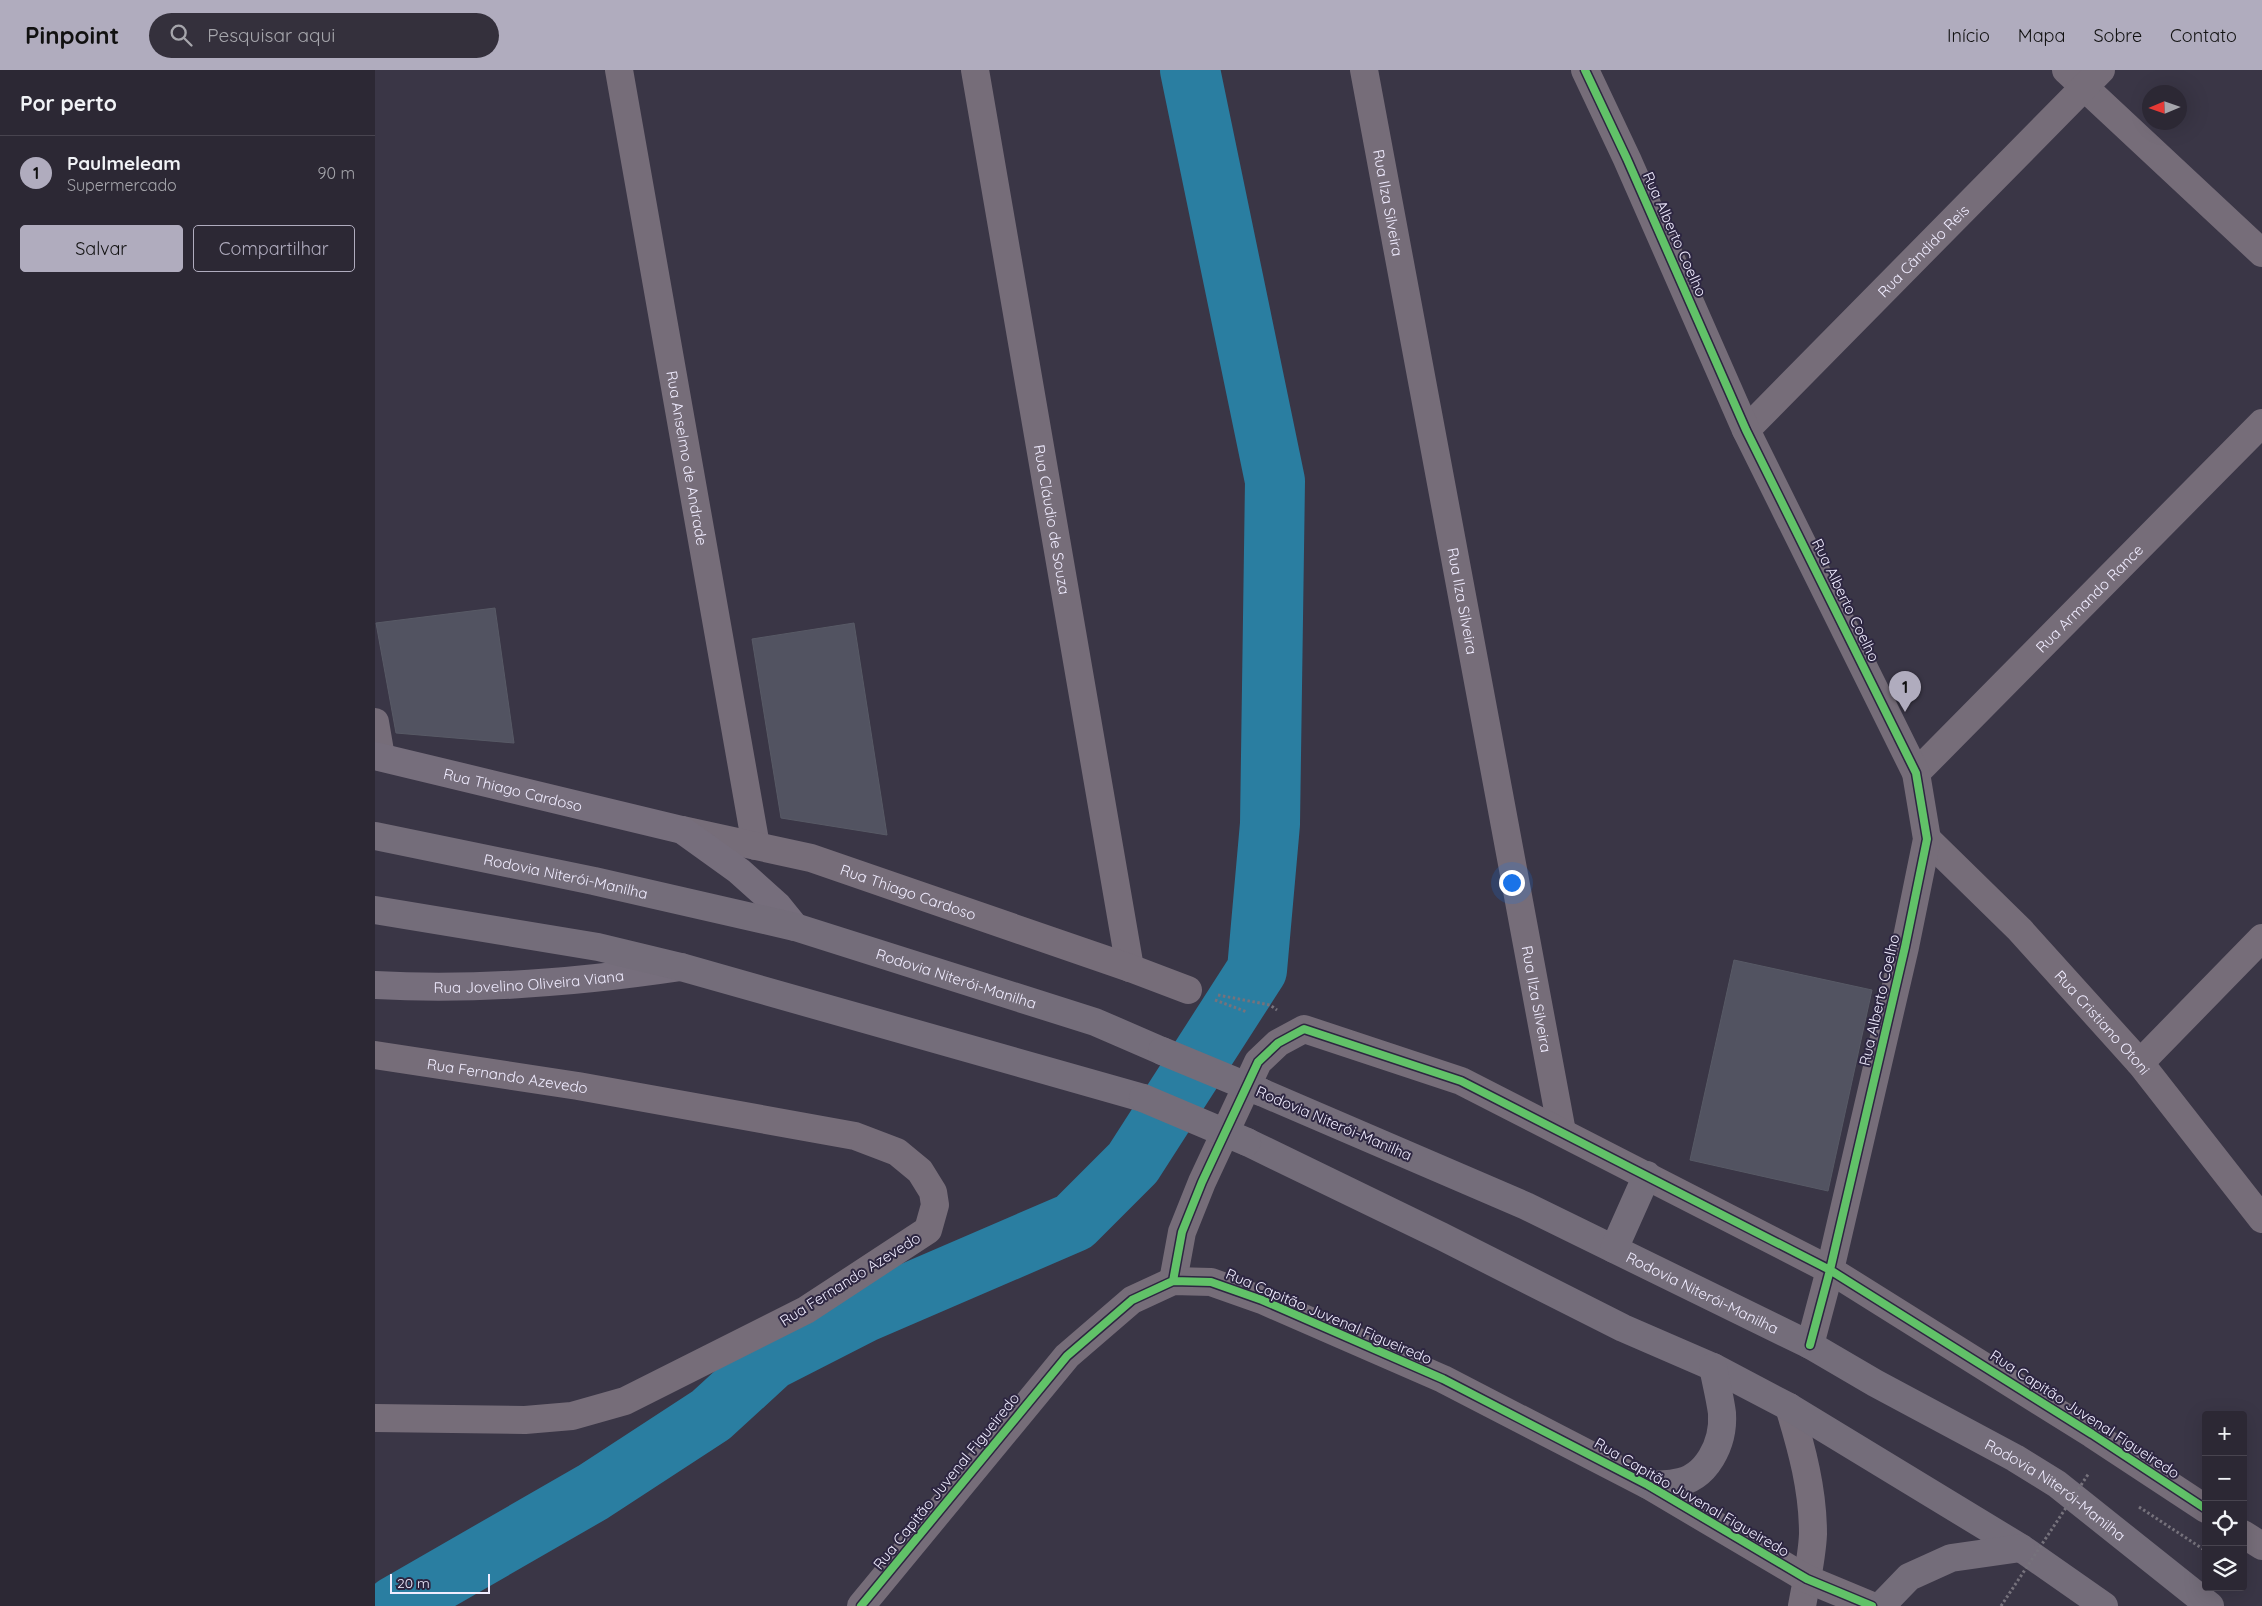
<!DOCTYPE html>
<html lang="pt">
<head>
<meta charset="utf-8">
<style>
	:root { --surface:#2c2834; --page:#34303c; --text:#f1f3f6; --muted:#a6a6ac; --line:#48444f; --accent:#b0acbe }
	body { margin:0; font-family:Quicksand,sans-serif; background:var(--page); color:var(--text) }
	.controls { position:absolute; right:15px; bottom:15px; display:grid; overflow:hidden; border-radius:5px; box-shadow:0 5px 20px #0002 }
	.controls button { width:45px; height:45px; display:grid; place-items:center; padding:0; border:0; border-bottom:1px solid var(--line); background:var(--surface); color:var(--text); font:25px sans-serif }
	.compass { position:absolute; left:1767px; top:15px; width:45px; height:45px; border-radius:50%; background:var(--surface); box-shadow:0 5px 20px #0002; rotate:268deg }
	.scale { position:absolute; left:15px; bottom:12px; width:100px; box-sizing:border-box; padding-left:5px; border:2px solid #f0ecff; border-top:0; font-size:14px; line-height:18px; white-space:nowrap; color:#f0ecff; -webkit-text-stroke:4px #2d2641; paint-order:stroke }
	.you { position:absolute; left:1136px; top:812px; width:18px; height:18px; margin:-12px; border:4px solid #fff; border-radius:50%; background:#1a73e8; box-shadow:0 0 0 8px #1a73e833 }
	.badge { display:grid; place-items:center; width:32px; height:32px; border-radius:50%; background:var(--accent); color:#111; font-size:16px; font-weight:700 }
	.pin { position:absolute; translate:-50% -41px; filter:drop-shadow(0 1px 2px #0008) }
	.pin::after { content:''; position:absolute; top:26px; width:18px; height:15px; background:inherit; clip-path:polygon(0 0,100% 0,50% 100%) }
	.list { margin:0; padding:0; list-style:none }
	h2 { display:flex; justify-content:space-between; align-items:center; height:65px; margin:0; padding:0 20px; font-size:21px }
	h2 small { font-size:16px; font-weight:400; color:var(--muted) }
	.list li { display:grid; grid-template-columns:32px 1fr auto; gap:15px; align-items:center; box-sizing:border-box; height:75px; padding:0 20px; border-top:1px solid var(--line) }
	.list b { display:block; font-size:19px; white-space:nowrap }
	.list p { margin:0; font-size:16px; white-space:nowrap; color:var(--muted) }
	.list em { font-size:16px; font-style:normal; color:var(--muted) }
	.actions { display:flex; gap:10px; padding:15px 20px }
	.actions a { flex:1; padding:11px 0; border:1px solid var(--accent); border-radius:5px; text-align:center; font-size:18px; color:var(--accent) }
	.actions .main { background:var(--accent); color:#111 }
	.icon { flex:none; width:28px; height:28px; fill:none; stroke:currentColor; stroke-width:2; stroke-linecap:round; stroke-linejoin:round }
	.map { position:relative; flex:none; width:1887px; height:1536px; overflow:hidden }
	header { display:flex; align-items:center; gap:30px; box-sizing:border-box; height:70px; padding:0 25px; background:var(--accent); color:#111 }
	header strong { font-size:24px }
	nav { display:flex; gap:28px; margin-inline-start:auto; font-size:18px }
	.search { width:350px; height:45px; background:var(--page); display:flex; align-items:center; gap:12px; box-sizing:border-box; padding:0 18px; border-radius:28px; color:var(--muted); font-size:19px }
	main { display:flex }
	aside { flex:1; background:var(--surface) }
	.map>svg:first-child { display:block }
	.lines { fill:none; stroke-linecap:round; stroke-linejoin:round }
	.river { stroke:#2a7ea1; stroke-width:60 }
	.building { fill:#525361; stroke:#585a66 }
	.path { stroke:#76727c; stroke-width:3; stroke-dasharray:2.5 2.5; stroke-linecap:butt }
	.minor { stroke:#766d79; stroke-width:28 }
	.tertiary { stroke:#766d79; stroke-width:28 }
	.primary { stroke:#766e7c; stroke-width:28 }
	.trunk { stroke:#746d7a; stroke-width:28 }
	.path-bridge { stroke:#76727c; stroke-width:3; stroke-dasharray:2.5 2.5; stroke-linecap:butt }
	.trunk-bridge { stroke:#746d7a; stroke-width:28 }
	.cycleway-casing { stroke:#2d2641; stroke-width:11 }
	.cycleway { stroke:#61c268; stroke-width:8 }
	.labels { text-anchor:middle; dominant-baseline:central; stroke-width:4; stroke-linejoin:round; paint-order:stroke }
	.street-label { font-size:15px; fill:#f0ecff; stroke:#2d2641 }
</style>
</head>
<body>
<header>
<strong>Pinpoint</strong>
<div class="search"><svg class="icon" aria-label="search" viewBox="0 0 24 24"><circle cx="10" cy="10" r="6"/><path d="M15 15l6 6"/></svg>Pesquisar aqui</div>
<nav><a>Início</a><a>Mapa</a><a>Sobre</a><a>Contato</a></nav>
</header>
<main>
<aside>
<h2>Por perto<small></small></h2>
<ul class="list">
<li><span class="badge">1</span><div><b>Paulmeleam</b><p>Supermercado</p></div><em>90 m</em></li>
</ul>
<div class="actions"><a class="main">Salvar</a><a>Compartilhar</a></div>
</aside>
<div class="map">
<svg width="1887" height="1536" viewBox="0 0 1887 1536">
	<rect width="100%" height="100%" fill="#3a3646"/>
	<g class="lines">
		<path class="river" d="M20 1536 218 1422 336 1345 396 1290 488 1243 699 1152 758 1093 882 900 895 754 900 411 815 0"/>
	</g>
	<path class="building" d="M120 538 139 673 21 663 1 553Z
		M479 553 512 765 406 748 377 569Z
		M1359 890 1497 920 1453 1121 1315 1090Z"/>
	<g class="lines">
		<path class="path" d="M843 925 895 935 902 940
			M840 930 872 942
			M1764 1437 1831 1481"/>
		<g class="minor">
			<path id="s1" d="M244 0 381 776"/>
			<path id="s2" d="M600 0 755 898"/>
			<path id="s3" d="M989 0 1187 1062"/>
			<path d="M1691 0 1887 183"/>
			<path id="s4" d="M1371 360 1726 0"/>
			<path d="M0 652 6 687"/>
			<path id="s5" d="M1541 703 1887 353"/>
			<path id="s6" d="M307 760 436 788 755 898 813 920"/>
			<path id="s7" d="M1552 769 1645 860 1765 993 1887 1149"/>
			<path id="s8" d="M0 985 203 1016 480 1066 522 1082 545 1101 558 1122 560 1135 553 1160 431 1240 250 1331 197 1346 150 1350 0 1348"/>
			<path d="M1765 993 1887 868"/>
			<path d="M798 1211 807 1162 827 1112 883 992 903 973 929 959 1086 1011 1455 1200 1717 1364 1831 1439"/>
			<path d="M1414 1337C1427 1379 1438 1420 1438 1464 1437 1488 1431 1513 1427 1536"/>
			<path d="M1868 1464 1887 1476"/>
			<path d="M486 1536 692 1286 757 1230 798 1211 836 1212 887 1230 1068 1309 1273 1415 1432 1509 1497 1536"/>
		</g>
		<path class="tertiary" d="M1210 0 1252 89 1371 360 1541 703 1552 769 1530 877 1455 1200 1435 1275"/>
		<g class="primary">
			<path id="s9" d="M0 686 307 760 364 801 403 836 420 857"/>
			<path id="s10" d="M0 915C103 921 205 912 306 897"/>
		</g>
		<g class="trunk">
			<path id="s11" d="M0 766 219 811 420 857 720 952 787 981"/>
			<path d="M0 840 223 877 306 897 768 1028"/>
			<path id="s12" d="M886 1022 1151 1136 1435 1275 1500 1313 1640 1388 1682 1414 1835 1536"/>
			<path d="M872 1072 1066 1166 1248 1258 1338 1297 1414 1337 1646 1478 1729 1536"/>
			<path d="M1239 1179 1272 1105"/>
			<path d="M1273 1415C1282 1414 1291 1415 1300 1413 1332 1409 1349 1373 1347 1343 1345 1328 1341 1312 1338 1297"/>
			<path d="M1506 1536 1534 1507 1576 1488 1646 1478"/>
		</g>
		<path class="path-bridge" d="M1626 1536 1714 1403"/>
		<path class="trunk-bridge" d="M787 981 886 1022
			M768 1028 872 1072"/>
		<defs>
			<path id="cycleway" d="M1210 0 1252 89 1371 360 1541 703 1552 769 1530 877 1455 1200 1435 1275
				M798 1211 807 1162 827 1112 883 992 903 973 929 959 1086 1011 1455 1200 1717 1364 1831 1439
				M486 1536 692 1286 757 1230 798 1211 836 1212 887 1230 1068 1309 1273 1415 1432 1509 1497 1536"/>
		</defs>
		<use href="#cycleway" class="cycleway-casing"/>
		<use href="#cycleway" class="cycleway"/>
	</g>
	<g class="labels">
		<g class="street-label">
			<text stroke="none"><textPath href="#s3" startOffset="135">Rua Ilza Silveira</textPath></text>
			<text transform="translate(1300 164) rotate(66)">Rua Alberto Coelho</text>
			<text stroke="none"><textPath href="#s4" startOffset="252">Rua Cândido Reis</textPath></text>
			<text stroke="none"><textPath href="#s1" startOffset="394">Rua Anselmo de Andrade</textPath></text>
			<text stroke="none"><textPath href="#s2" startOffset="456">Rua Cláudio de Souza</textPath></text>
			<text stroke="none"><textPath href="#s5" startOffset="246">Rua Armando Rance</textPath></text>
			<text transform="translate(1471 530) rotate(64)">Rua Alberto Coelho</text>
			<text stroke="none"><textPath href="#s3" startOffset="540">Rua Ilza Silveira</textPath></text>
			<text stroke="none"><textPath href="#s9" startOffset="142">Rua Thiago Cardoso</textPath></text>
			<text stroke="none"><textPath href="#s11" startOffset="195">Rodovia Niterói-Manilha</textPath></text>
			<text stroke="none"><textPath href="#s6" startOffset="235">Rua Thiago Cardoso</textPath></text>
			<text stroke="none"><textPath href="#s11" startOffset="599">Rodovia Niterói-Manilha</textPath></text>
			<text stroke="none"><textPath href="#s10" startOffset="154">Rua Jovelino Oliveira Viana</textPath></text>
			<text stroke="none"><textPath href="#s3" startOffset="945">Rua Ilza Silveira</textPath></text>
			<text transform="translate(1504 930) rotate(-77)">Rua Alberto Coelho</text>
			<text stroke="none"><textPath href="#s7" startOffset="254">Rua Cristiano Otoni</textPath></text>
			<text stroke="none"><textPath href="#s8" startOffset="134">Rua Fernando Azevedo</textPath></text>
			<text transform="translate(959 1053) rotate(23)">Rodovia Niterói-Manilha</text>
			<text transform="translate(475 1209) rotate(-32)">Rua Fernando Azevedo</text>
			<text stroke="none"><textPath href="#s12" startOffset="485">Rodovia Niterói-Manilha</textPath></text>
			<text transform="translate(954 1246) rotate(23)">Rua Capitão Juvenal Figueiredo</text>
			<text transform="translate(1710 1344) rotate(33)">Rua Capitão Juvenal Figueiredo</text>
			<text transform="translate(571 1411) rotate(-51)">Rua Capitão Juvenal Figueiredo</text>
			<text stroke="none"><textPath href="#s12" startOffset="890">Rodovia Niterói-Manilha</textPath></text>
			<text transform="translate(1317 1427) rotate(30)">Rua Capitão Juvenal Figueiredo</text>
		</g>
	</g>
</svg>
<div class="controls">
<button>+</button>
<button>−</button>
<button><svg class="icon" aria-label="locate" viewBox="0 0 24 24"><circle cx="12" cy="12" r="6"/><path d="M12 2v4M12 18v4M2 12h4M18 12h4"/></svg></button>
<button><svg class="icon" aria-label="layers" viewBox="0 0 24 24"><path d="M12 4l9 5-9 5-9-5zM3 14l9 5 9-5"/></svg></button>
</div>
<svg class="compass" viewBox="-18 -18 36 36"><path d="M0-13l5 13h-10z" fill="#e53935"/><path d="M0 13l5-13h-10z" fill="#a6a6ac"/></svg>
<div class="scale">20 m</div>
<div class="you"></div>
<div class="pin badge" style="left:1530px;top:642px">1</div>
</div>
</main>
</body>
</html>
